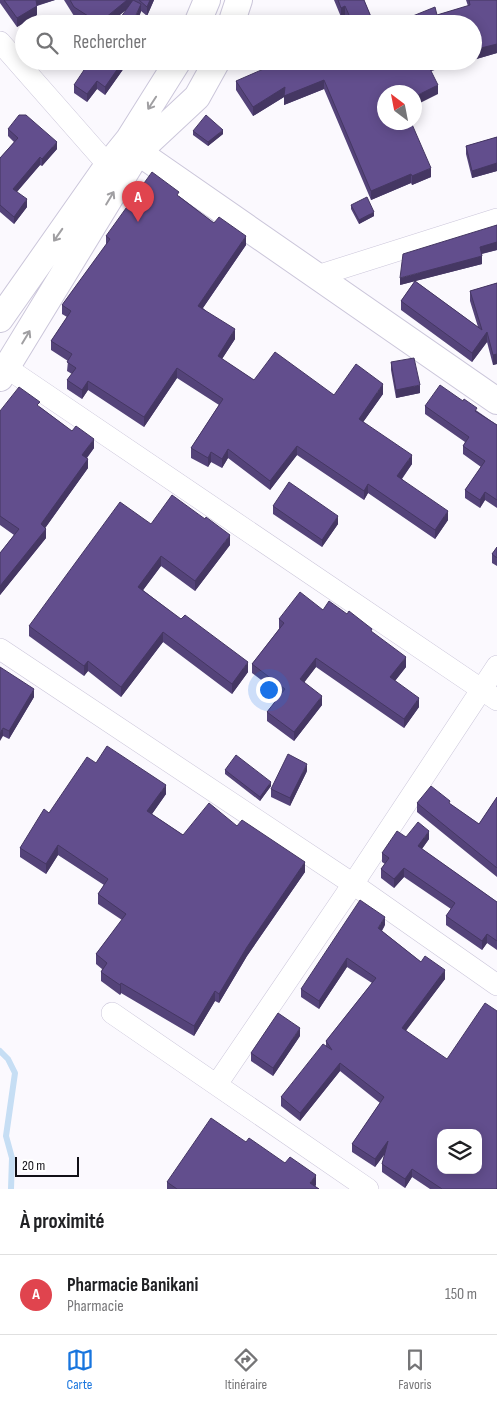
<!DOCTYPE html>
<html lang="fr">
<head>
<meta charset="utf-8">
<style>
	:root { --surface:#fff; --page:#f6f6f6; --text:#202124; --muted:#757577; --line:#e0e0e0; --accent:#1875de }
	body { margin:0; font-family:"Sofia Sans Condensed",sans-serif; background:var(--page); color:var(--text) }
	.controls { position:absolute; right:15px; bottom:15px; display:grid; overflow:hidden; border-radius:10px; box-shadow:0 2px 12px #0003 }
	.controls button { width:45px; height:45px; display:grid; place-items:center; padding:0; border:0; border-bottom:1px solid var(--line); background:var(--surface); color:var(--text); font:25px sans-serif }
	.compass { position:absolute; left:377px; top:85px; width:45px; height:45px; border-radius:50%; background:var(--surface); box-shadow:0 2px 12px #0003; rotate:328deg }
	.scale { position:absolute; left:15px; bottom:12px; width:64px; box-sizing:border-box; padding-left:5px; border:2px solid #111017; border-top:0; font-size:14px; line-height:18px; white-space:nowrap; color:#111017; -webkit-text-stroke:4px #fff; paint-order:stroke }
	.you { position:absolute; left:268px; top:689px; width:18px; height:18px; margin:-12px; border:4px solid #fff; border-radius:50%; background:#1a73e8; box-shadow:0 0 0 8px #1a73e833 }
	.badge { display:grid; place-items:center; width:32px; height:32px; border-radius:50%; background:var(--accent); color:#fff; font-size:16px; font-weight:700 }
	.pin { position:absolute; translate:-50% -41px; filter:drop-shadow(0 1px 2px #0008) }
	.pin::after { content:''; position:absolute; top:26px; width:18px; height:15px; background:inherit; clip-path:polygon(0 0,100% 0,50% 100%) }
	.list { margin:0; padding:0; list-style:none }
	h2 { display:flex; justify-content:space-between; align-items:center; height:65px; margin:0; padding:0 20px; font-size:21px }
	h2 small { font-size:16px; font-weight:400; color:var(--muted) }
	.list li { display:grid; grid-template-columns:32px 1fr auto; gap:15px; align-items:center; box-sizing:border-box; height:80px; padding:0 20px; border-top:1px solid var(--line) }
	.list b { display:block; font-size:19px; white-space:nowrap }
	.list p { margin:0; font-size:16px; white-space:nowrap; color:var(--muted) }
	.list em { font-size:16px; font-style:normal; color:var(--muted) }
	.icon { flex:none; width:28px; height:28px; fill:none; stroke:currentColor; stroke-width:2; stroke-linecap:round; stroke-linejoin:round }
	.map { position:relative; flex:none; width:497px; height:1189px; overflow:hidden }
	.search { position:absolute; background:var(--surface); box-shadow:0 2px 12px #0003; left:15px; right:15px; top:15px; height:55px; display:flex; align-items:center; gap:12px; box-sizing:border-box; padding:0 18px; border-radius:28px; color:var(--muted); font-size:19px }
	.sheet { height:145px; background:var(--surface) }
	nav { display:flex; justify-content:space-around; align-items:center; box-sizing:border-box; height:70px; border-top:1px solid var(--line); background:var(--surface); font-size:14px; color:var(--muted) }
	nav a { display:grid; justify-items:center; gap:2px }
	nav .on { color:var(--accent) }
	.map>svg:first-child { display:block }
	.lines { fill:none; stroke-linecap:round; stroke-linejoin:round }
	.stream { stroke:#c6def4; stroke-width:6 }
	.minor-casing { stroke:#cbc6da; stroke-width:22 }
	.tertiary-casing { stroke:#cbc6da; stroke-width:28 }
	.minor { stroke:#fff; stroke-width:21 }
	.tertiary { stroke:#fff; stroke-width:26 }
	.wall { fill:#544379 }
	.shaded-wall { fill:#453763 }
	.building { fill:#624e8d; stroke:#453763; fill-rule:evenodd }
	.oneway { stroke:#a09fa2 }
</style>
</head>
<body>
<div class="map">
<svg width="497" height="1189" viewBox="0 0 497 1189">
	<rect width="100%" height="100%" fill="#fbf9fe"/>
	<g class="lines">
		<path class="stream" d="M0 1051 8 1059 15 1073 6 1136 12 1158 11 1189"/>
		<defs>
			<path id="minor" d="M0 42 108 165
				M317 276 497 219
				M7 368 497 700
				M0 649 353 884 497 985
				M112 1013 368 1189
				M217 1084 353 884 497 666"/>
			<path id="tertiary" d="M197 24 207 0
				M231 24 239 0
				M129 139 138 152 497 401
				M0 319 108 165 129 139 178 61
				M0 378 138 152 197 97 217 61"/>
		</defs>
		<use href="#minor" class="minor-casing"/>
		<use href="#tertiary" class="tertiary-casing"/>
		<use href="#minor" class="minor"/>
		<use href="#tertiary" class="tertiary"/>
	</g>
	<path class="wall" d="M0 0H55L37 6V15L17 27 0 3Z
		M64 0H154L147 16 141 11V12L127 9 109 24H86L74 16Z
		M334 0H364L374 24H349L345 16 341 17Z
		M466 0H497V53L473 60V24L437 15 468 6Z
		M129 61 105 95 97 89 87 102 74 93V85Z
		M467 61 431 71 438 94 384 92 431 177 412 185 411 183 371 200 324 89 284 105V97L253 116 236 90V81Z
		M8 129 57 149 42 166 40 165 17 192 27 207 14 224 0 212V158L14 142 8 136Z
		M193 131 223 134 208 146 193 135Z
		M497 137V171L472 178 466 154V146Z
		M179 196 214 223 246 245 203 308 235 339 222 359 254 380 334 395 383 394 363 422 412 464 402 479 448 520 435 539 368 493 364 500 297 455 270 490 228 458 222 468 211 462 208 467 191 458V448L219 405 177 378 144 427 88 390 82 399 67 389V380L72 374 67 371 68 361 51 350V341L67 317 62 314V305L106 245V236Z
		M351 205 374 216 359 224 351 209Z
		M497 225V250L482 254V264L415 281 478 327 470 301V291L497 283V364L493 365 487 342 472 362 401 310V301L415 281 400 285Z
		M391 362 420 393 396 398 391 370Z
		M463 401 497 425V508L485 500 480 508 465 498V490L481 467 463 454V446L465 442 425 414V406Z
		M40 407 94 448 87 458 88 468 45 528 46 538 0 595V553L14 535 0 525V411Z
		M273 506 338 524 322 547 273 514Z
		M151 524 230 545 195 591 161 566 143 590 248 672 232 694 163 642 121 697 88 671 84 676 29 636V626Z
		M497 547V566L492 563V554Z
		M323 610 372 632 406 667 395 681 419 707 404 728 316 667 304 682 322 705 294 741 267 721V712L281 695 252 673V664L279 629V619Z
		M0 667 34 697 9 739 3 736Z
		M96 763 166 794 152 814 183 835 237 826 305 872 247 956 219 1003 215 1001 194 1036 121 993 120 995 101 981V972L102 969 96 964V954L122 920 98 904V894L104 885 58 855 46 874 20 857V848L49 813Z
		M225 770 271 786 260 801 225 774Z
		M307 771 290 806 271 797V789Z
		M497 797V877L417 812V803L450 804 479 824Z
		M406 837 429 839 422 849 497 902V950L487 943 482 950 446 925V916L451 909 404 877 394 888 381 878V869L385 864 382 862V853Z
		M385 925 382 931 421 962 445 979 406 1030 497 1189H430L412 1177 405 1188 382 1172V1164L385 1154 375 1167 352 1152V1144L380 1103 340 1071 300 1121 281 1106V1097L326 1046V1041L372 983 347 967 319 1009 301 997V989Z
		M300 1036 273 1076 251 1061V1053Z
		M246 1142 316 1185 315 1186 319 1189H167V1182Z"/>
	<path class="shaded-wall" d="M35 0H55L35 6Z
		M127 0H133V4L109 24H99Z
		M150 0H154L147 16V7Z
		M141 4V12L136 24H132Z
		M37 6V15L17 27V18Z
		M345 6V16L341 17V8Z
		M497 44V53L473 60V50Z
		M123 61H129L105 95V87Z
		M433 61H467L427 72V63Z
		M324 80V89L284 105V97L253 116V107L285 87Z
		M97 81V89L87 102V94Z
		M438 85V94L414 106V97Z
		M223 130V134L208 146V142Z
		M57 142V149L42 166V159Z
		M40 157V165L13 196V189Z
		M497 163V171L472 178V171Z
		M431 168V177L412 185V176Z
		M411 174V183L371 200V191Z
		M27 199V207L14 224V217Z
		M374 212V216L359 224V220Z
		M246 236V245L198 315V306Z
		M497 242V250L480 254V247Z
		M482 256V264L400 285V278Z
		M235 329V339L218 365V356Z
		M487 332V342L472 362V353Z
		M497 354V364L493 365V355Z
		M177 368V378L144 427V417Z
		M88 381V390L82 399V390Z
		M383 384V394L359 428V419Z
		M420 385V393L396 398V390Z
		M94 439V448L82 464V455Z
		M297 446V455L270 490V481Z
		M228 449V458L222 468V459Z
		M211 452V462L208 467V458Z
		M412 455V464L397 485V476Z
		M88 459V468L41 534V524Z
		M368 484V493L364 500V491Z
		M485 492V500L480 508V500Z
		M448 511V520L435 539V530Z
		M338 516V524L322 547V540Z
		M46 529V538L0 595V586Z
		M230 535V545L195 591V581Z
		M161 556V566L138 597V587Z
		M163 632V642L121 697V687Z
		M406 657V667L390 687V677Z
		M316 658V667L300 688V679Z
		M88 661V671L84 676V666Z
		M248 662V672L232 694V684Z
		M34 689V697L9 739V731Z
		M322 696V705L294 741V732Z
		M419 698V707L404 728V719Z
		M3 728V736L0 741V733Z
		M307 764V771L290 806V798Z
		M271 782V786L260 801V797Z
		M166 785V794L147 821V811Z
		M429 831V839L418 854V846Z
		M58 845V855L46 874V864Z
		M305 862V872L247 956 219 1003V994L247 947Z
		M404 868V877L394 888V879Z
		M385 917V925L378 936V928Z
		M487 934V943L482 950V941Z
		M347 958V967L319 1009V1001Z
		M445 970V979L402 1036V1028Z
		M121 983V993L120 995V985Z
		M215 991V1001L194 1036V1026Z
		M300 1028V1036L273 1076V1068Z
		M340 1063V1071L300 1121V1113Z
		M388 1141V1149L375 1167V1159Z
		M412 1169V1177L405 1188V1179Z
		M316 1175V1185L313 1189 310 1183Z"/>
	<path class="building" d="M4 0H36L37 6 17 18Z
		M70 0H127L99 23 74 7Z
		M133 0 141 4 132 24H116Z
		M139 0H150L147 7Z
		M338 0H364L374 24H353L345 6 341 8Z
		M469 0H497V44L473 50V24H393L435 7 437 15 470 5Z
		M90 61H123L105 87 97 81 87 94 74 85Z
		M282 61H433L427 63 438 85 414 97V92H384V122H411L431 168 412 176 411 174 371 191 324 80 284 96 285 87 253 107 236 81Z
		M19 115H26L57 142 42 159 40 157 13 189 27 199 14 217 0 205V158L18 138 8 129Z
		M206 115 223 130 208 142 193 131Z
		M497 137V163L472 171 466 146Z
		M152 172 179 192 177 195 214 223 219 217 246 236 198 306 235 329 218 356 254 380 275 352 334 395 356 364 383 384 359 419 412 455 397 476 448 511 435 530 368 484 364 491 297 446 270 481 228 449 222 459 211 452 208 458 191 448 223 399 177 368 144 417 88 381 82 390 67 380 76 368 67 362 72 354 51 341 71 311 62 305 110 239 106 236Z
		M367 197 374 212 359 220 351 205Z
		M497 225V242L480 247 482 256 400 278 403 254Z
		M415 281 482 330 470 291 497 283V354L493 355 487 332 472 353 401 301Z
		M414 358 420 385 396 390 391 362Z
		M440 385 463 401 464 399 477 408 475 411 497 425V500L485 492 480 500 465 490 485 461 463 446 469 437 425 406Z
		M19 387 40 402 37 405 72 431 76 426 94 439 82 455 88 459 41 524 46 529 0 586V553L19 529 0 516V411Z
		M289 482 338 516 322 540 273 506Z
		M172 495 205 519 206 517 230 535 195 581 161 556 138 587 181 619 185 615 248 662 232 684 163 632 121 687 88 661 84 666 29 626 120 502 151 524Z
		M497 547V558L492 554Z
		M300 592 323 610 329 601 347 614 349 611 372 629 371 631 406 657 390 677 419 698 404 719 316 658 300 679 322 696 294 732 267 712 285 689 252 664 284 623 279 619Z
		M0 667 34 689 9 731 3 728 0 733Z
		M107 746 166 785 147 811 183 835 209 803 237 826 242 820 305 862 247 947 219 994 215 991 194 1026 121 983 120 985 101 972 107 963 96 954 126 914 98 894 108 879 58 845 46 864 20 848 44 809 49 813 87 757 96 763Z
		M288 754 307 764 290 798 271 789Z
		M236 755 271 782 260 797 225 770Z
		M431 786 450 801 449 803 479 824 497 797V868L417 803Z
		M418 822 429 831 418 846 497 902V941L487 934 482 941 446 916 455 903 404 868 394 879 381 869 389 858 382 853 397 831 406 837Z
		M360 900 385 917 378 928 421 962 425 956 445 970 402 1028 447 1059 485 1003 497 1011V1188L496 1189H442L412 1169 405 1179 382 1164 388 1141 375 1159 352 1144 384 1097 340 1063 300 1113 281 1097 323 1044 332 1050 326 1041 376 978 347 958 319 1001 301 989ZM441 1133H478V1170H441Z
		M278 1013 300 1028 273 1068 251 1053Z
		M211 1118 246 1142 249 1138 285 1163 290 1157 316 1175 310 1183 319 1189H177L167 1182Z"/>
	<defs><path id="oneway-shaft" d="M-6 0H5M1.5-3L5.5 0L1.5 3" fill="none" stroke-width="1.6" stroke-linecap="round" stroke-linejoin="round" transform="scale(1.25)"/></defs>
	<g class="oneway">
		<use href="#oneway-shaft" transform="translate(152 103) rotate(123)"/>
		<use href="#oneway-shaft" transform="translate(110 198) rotate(-59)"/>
		<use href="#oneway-shaft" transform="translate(58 235) rotate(125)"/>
		<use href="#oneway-shaft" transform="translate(26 337) rotate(-59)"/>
	</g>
</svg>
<div class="controls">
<button><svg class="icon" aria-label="layers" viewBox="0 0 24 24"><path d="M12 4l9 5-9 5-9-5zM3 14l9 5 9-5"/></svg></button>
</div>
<svg class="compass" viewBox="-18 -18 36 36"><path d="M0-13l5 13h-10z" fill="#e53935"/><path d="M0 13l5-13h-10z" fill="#757577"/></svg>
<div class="scale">20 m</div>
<div class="you"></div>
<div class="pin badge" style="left:138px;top:222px;background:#e0444e">A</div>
<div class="search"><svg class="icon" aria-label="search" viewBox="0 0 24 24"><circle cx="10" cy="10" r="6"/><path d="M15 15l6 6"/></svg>Rechercher</div>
</div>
<section class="sheet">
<h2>À proximité<small></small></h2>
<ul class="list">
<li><span class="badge" style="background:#e0444e">A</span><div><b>Pharmacie Banikani</b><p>Pharmacie</p></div><em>150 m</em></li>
</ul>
</section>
<nav>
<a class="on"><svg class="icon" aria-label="map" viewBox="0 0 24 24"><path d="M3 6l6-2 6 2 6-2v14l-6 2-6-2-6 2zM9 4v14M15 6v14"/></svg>Carte</a>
<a><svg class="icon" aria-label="directions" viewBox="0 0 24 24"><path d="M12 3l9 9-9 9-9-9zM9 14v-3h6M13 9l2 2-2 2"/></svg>Itinéraire</a>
<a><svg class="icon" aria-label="saved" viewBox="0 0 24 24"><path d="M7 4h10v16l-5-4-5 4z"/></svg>Favoris</a>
</nav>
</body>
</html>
